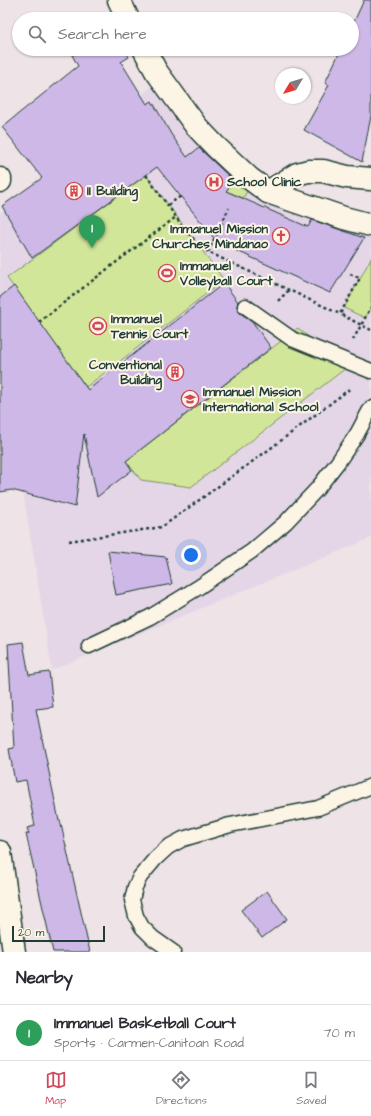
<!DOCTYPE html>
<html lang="en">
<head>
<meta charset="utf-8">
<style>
	:root { --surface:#fff; --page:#f2f2f3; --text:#2b2b33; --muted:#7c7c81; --line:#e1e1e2; --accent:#d1495b }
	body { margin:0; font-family:"Architects Daughter",sans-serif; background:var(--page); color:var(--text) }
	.compass { position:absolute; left:275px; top:68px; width:36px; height:36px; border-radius:50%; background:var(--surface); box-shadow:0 1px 3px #0004; rotate:232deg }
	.scale { position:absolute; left:12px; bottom:10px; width:93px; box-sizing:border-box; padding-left:4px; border:2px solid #1f3d34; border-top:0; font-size:11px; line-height:14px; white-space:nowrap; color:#1f3d34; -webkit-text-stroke:3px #fcf5e5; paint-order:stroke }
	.you { position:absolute; left:191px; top:555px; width:14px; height:14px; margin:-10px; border:3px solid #fff; border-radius:50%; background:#1a73e8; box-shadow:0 0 0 6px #1a73e833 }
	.badge { display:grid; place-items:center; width:26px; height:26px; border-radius:50%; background:var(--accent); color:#fff; font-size:13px; font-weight:700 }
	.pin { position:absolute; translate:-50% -33px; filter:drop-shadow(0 1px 2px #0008) }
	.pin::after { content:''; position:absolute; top:21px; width:14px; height:12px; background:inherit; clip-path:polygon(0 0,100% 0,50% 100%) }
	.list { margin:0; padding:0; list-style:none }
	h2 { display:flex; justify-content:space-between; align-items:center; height:52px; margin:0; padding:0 16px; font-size:17px }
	h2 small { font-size:13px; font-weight:400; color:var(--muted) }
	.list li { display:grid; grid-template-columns:26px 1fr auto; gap:12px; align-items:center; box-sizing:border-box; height:56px; padding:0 16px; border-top:1px solid var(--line) }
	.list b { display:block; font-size:15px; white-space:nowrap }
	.list p { margin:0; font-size:13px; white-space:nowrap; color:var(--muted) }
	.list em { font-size:13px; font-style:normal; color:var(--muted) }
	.icon { flex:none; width:22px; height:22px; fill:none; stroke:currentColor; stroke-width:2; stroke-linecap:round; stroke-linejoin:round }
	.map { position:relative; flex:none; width:371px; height:952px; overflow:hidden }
	.search { position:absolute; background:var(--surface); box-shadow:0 1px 3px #0004; left:12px; right:12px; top:12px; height:44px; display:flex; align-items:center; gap:10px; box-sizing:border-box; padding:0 14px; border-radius:22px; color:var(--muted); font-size:15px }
	.sheet { height:108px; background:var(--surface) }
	nav { display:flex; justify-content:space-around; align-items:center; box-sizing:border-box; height:56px; border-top:1px solid var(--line); background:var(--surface); font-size:11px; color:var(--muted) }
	nav a { display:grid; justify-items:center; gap:2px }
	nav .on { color:var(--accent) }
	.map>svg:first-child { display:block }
	.built { fill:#e4d6e7 }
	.green { fill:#d2e69a; stroke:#789267 }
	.building { fill:#ceb8e8; stroke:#1f3d34 }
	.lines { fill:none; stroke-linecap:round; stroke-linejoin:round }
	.lane-casing { stroke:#1f3d34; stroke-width:17 }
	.street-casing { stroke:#1f3d34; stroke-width:25 }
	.secondary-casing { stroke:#1f3d34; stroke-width:25 }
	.path { stroke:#1f3d34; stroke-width:2.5; stroke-dasharray:3 3; stroke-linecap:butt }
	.lane { stroke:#fcf5e5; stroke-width:14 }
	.street { stroke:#fcf5e5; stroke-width:22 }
	.secondary { stroke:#fcf5e5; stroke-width:22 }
	.labels { text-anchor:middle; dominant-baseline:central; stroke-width:4; stroke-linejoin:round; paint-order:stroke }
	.poi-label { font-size:13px; font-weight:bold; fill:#1f3d34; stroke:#fcf5e5; text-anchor:start }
</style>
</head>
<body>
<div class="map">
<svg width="371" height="952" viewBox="0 0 371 952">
	<rect width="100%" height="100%" fill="#eee3e6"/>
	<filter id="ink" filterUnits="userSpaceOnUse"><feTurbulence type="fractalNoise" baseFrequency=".025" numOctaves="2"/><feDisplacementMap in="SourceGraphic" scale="8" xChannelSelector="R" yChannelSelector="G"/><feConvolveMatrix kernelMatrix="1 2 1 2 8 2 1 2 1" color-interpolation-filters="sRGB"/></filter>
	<g filter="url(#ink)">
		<path class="built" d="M156 83 274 192 371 233V538L52 670 0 347V213L100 128Z"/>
		<path class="green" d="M240 173 254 180 243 198 226 191Z
			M146 175 224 280C178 315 133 352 86 387L7 278Z
			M371 258V307L365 318 344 308Z
			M298 328 346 368 191 487 141 480 126 461Z"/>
		<path class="building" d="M364 0H371V116L362 162 304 130 329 85 325 83 341 49H352V26Z
			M83 49H124L129 57 121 62 147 104 152 101 171 134 187 157 199 148 234 181 226 191 308 227 312 220 364 238 330 293 217 242 157 167 32 258 2 206 42 178 2 127 78 66 72 55Z
			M224 283 238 302 237 306 238 310 240 313 252 321 271 348 126 461 132 470 97 497 84 434 75 507 12 490 0 492V297L14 286 88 390Z
			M108 551 166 557 172 584 116 595Z
			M23 642 29 675 49 672 53 707 36 709 59 821 60 820 90 952H53L26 834H29L27 828 35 826 26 780 15 782 9 749 14 748 8 644Z
			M267 891 287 919 262 938 241 910Z"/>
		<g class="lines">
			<defs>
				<path id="lane" d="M245 306 292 339 371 371
					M89 646 150 617 199 587 252 551 286 522 317 489 338 462 357 434 371 408
					M173 952 153 938 142 927 136 916 132 900 135 887 140 877 155 859 168 847 183 839 230 825 318 808 371 786"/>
				<path id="street" d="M0 179V181
					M268 192 297 174 308 171H323L347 177 371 179
					M0 852 14 952"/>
				<path id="secondary" d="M119 0 128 19
					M144 49 156 71 196 126 215 146 249 178 268 192 344 218 371 225"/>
			</defs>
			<use href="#lane" class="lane-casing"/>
			<use href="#street" class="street-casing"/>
			<use href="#secondary" class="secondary-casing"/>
			<path class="path" d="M146 175 176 217 182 226 197 243 208 252 340 314
				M168 205 181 196
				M208 252 229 208
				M350 274 360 278 340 314 371 330
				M278 301 289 290
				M39 322 110 267 176 217
				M353 340 371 307
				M69 541 162 527 267 451 351 388"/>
			<use href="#lane" class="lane"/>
			<use href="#street" class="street"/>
			<use href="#secondary" class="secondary"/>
		</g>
	</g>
	<defs>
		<symbol id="hospital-ring" viewBox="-11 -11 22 22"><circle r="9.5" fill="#fcf5e5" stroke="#d1495b" stroke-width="1.5"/><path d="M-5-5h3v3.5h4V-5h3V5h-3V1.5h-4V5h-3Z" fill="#d1495b"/></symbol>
		<symbol id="building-ring" viewBox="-11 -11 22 22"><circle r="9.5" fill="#fcf5e5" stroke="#d1495b" stroke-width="1.5"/><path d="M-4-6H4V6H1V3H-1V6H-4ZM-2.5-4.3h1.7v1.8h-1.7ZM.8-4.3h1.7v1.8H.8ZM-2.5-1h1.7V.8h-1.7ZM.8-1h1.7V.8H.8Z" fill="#d1495b"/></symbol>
		<symbol id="church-ring" viewBox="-11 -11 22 22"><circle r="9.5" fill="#fcf5e5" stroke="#d1495b" stroke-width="1.5"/><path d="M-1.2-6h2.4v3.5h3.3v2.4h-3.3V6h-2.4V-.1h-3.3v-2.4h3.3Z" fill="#d1495b"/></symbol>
		<symbol id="stadium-ring" viewBox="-11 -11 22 22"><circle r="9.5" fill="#fcf5e5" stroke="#d1495b" stroke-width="1.5"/><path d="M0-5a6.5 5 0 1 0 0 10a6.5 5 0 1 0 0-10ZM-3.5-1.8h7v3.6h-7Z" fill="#d1495b"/></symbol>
		<symbol id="school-ring" viewBox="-11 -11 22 22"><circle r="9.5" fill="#fcf5e5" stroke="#d1495b" stroke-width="1.5"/><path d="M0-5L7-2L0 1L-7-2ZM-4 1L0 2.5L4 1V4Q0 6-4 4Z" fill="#d1495b"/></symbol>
	</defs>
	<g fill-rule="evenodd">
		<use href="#hospital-ring" x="204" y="172" width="20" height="20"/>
		<use href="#building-ring" x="64" y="181" width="20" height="20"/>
		<use href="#church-ring" x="271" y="226" width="20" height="20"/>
		<use href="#stadium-ring" x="157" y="263" width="20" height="20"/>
		<use href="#stadium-ring" x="88" y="316" width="20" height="20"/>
		<use href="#building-ring" x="165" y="362" width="20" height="20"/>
		<use href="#school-ring" x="180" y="389" width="20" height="20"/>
	</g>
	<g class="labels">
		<g class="poi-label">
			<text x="227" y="182">School Clinic</text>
			<text x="87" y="191">II Building</text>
			<text x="268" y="229" text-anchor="end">Immanuel Mission<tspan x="268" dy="15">Churches Mindanao</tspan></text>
			<text x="180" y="266">Immanuel<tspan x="180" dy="15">Volleyball Court</tspan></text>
			<text x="111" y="319">Immanuel<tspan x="111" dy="15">Tennis Court</tspan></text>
			<text x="162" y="365" text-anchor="end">Conventional<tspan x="162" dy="15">Building</tspan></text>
			<text x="203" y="392">Immanuel Mission<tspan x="203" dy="15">International School</tspan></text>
		</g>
	</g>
</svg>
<svg class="compass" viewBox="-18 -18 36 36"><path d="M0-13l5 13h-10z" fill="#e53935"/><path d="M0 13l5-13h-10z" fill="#7c7c81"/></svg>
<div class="scale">20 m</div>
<div class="you"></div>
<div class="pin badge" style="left:92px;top:248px;background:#2e9e5b">1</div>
<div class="search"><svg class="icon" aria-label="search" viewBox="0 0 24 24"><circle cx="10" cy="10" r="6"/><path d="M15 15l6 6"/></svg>Search here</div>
</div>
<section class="sheet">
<h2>Nearby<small></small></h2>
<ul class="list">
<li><span class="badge" style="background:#2e9e5b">1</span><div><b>Immanuel Basketball Court</b><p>Sports · Carmen-Canitoan Road</p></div><em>70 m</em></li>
</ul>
</section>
<nav>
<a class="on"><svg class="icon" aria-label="map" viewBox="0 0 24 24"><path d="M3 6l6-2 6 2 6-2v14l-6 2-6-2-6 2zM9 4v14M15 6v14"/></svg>Map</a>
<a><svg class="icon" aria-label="directions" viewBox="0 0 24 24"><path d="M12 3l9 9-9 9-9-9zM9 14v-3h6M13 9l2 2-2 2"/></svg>Directions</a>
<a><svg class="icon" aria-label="saved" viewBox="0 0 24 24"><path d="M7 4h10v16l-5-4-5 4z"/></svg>Saved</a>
</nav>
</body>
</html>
